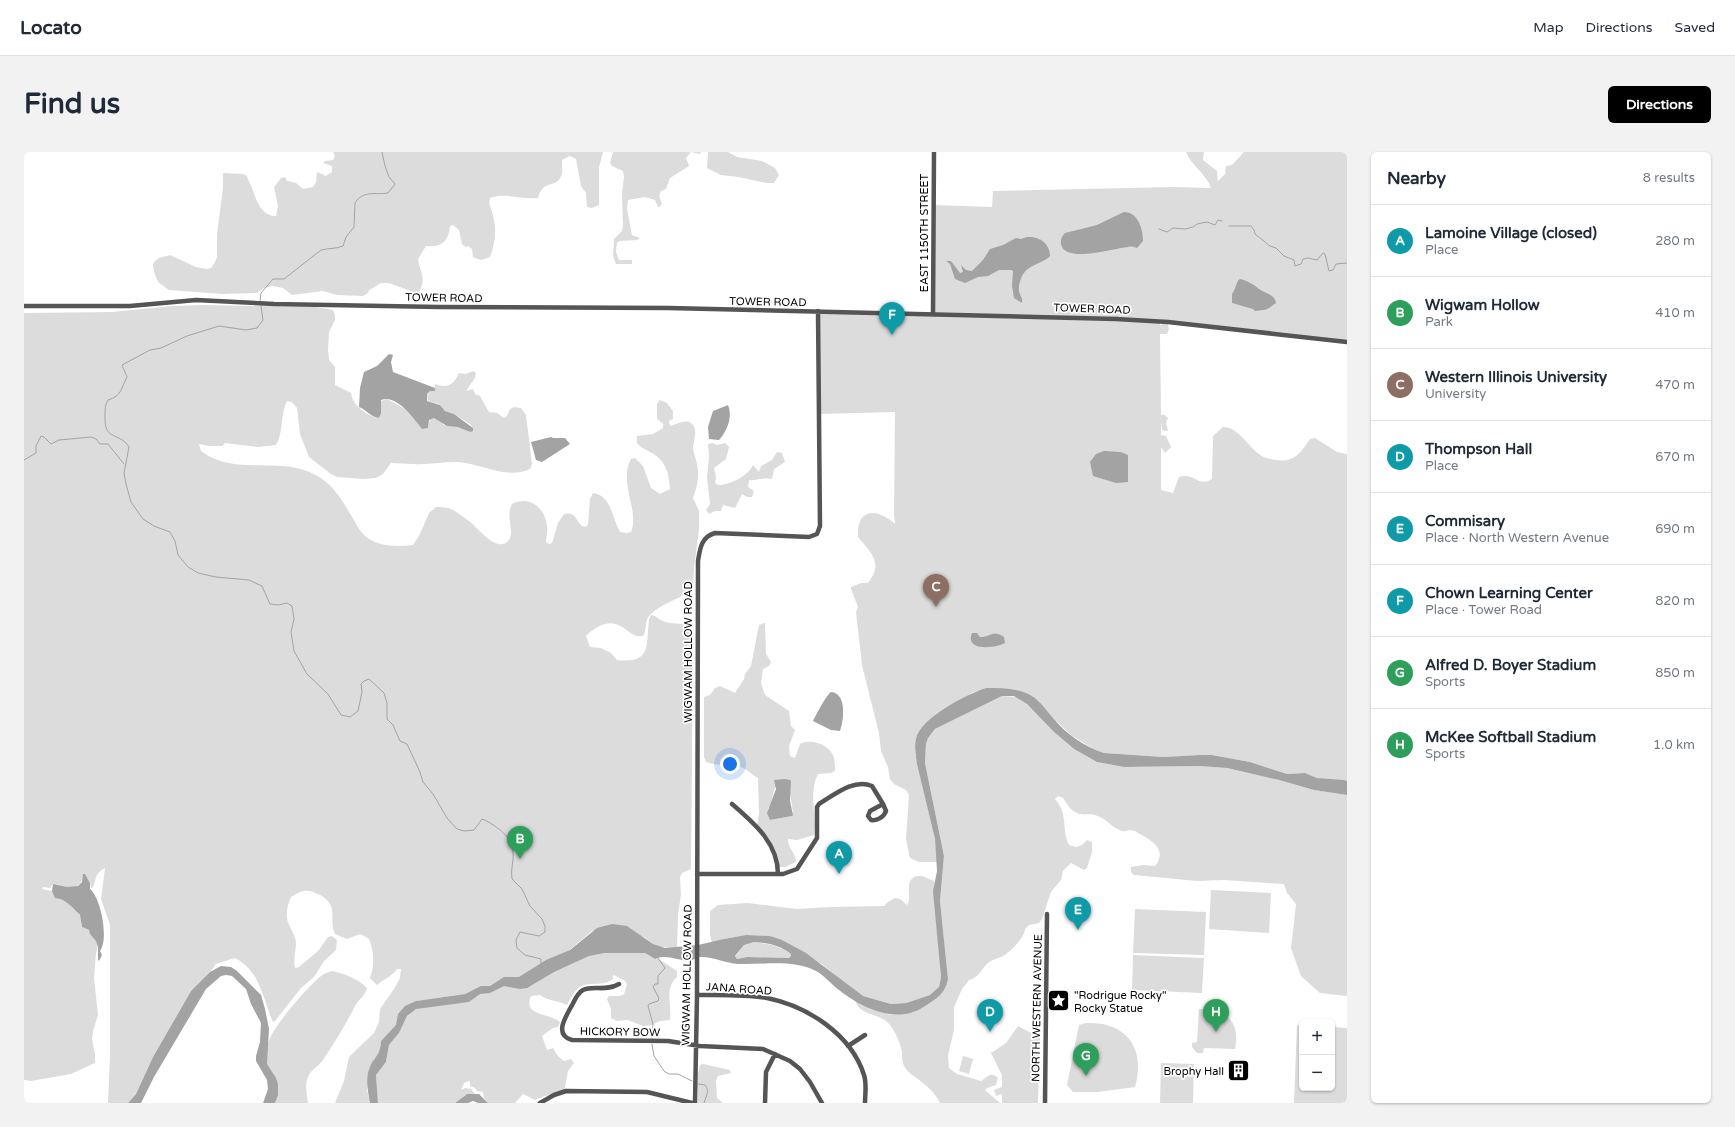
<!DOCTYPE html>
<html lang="en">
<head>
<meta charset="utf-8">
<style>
	:root { --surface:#fff; --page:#f2f2f3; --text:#1f2937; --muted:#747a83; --line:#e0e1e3; --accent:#000 }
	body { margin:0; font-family:"Varela Round",sans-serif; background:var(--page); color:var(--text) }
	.controls { position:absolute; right:12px; bottom:12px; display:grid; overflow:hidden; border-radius:6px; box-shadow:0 1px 3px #0004 }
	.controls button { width:36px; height:36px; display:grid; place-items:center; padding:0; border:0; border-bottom:1px solid var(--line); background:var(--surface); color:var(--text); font:20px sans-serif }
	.you { position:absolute; left:706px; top:612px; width:14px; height:14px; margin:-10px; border:3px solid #fff; border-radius:50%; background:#1a73e8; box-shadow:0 0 0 6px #1a73e833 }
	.badge { display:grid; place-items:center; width:26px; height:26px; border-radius:50%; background:var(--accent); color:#fff; font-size:13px; font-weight:700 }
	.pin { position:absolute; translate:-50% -33px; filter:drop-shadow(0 1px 2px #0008) }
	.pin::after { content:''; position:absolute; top:21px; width:14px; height:12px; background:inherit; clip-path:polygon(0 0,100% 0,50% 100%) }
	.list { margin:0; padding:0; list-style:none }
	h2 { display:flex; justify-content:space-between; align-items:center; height:52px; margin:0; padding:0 16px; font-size:17px }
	h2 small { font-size:13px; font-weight:400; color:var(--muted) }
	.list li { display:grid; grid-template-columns:26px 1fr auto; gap:12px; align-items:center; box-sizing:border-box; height:72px; padding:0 16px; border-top:1px solid var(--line) }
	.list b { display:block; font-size:15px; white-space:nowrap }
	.list p { margin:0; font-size:13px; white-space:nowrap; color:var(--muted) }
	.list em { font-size:13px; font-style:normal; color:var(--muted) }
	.map { position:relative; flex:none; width:1323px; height:951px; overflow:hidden; border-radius:6px }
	header { display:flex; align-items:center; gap:24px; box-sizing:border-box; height:56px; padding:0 20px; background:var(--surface); border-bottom:1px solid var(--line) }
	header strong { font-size:19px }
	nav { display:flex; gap:22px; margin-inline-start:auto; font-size:14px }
	.intro { display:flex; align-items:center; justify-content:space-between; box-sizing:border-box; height:96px; padding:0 24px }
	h1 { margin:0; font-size:28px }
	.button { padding:10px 18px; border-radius:6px; background:var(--accent); color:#fff; font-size:14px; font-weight:700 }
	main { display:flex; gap:24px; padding:0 24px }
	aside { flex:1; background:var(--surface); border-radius:6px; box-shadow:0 1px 3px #0004 }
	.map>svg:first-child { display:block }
	.green { fill:#dcdcdc; fill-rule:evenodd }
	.water { fill:#a3a3a3; fill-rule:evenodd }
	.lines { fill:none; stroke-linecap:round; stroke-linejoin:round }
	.stream { stroke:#a3a3a3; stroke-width:1 }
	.minor { stroke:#555; stroke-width:4.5 }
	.labels { text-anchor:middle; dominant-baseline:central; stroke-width:3.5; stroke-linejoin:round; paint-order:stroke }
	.street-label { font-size:11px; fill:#000; stroke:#fff }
	.poi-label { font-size:11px; fill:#000; stroke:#fff; text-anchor:start }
</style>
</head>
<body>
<header>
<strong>Locato</strong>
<nav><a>Map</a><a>Directions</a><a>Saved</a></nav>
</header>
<div class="intro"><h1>Find us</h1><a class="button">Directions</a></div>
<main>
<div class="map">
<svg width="1323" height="951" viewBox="0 0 1323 951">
	<rect width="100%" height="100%" fill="#fff"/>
	<path class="green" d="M309 0H579L575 15V53L568 56 563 55 562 41 557 34 552 7 546 4 538 8C538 13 539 20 537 24 532 37 520 26 514 46 498 48 481 40 466 46 464 53 468 57 469 64 473 78 471 92 466 105L457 108 449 105 448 97 444 94 442 95 438 92 435 78 429 73 426 74C425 89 417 96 402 94L394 107C396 121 403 126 395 140L392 141 365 131H357L345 138 344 141 339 144 313 143 299 139 268 143 259 136 248 134 240 136 233 141 199 142 145 138 134 130 130 120 129 113 130 110 135 106 146 103 172 115 183 117 187 116 191 110 193 105V82L199 36V21L219 22 223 24C224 29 228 34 229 39 233 50 238 64 252 64L254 54 250 35 257 26 261 25 263 29 272 31 279 37 289 35 292 30 293 20 302 24 308 20V14L299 11 301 9 309 8 311 4Z
		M589 0H677L676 2 667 0 662 6 665 14 646 26 642 37 637 39 635 44 638 51 636 55H634L631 48 621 45 604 48 603 57 608 83 616 86 613 88 595 89 593 91 592 100 595 108H608V112H592L589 104 590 87 598 79 599 73 598 41 600 25 599 19 588 14 586 11Z
		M684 0H704L713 5 738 9 751 16 755 23 750 31H743L714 25 697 23 683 16Z
		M1162 0H1180L1179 8 1193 19 1194 29 1201 22 1202 14 1208 13 1220 0H1323V190L1136 170V173L1142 171 1144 172 1145 177 1143 182H1136L1137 263H1141L1144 266 1142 271 1144 279 1138 278 1137 270V283L1142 284 1147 295 1141 301 1137 295V338L1149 341 1155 325C1172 320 1173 336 1188 327L1189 284 1199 275C1214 275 1224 294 1235 302 1239 306 1247 307 1252 308 1271 311 1277 300 1286 287L1291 286 1313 300 1323 302V629L1293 626 1281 621 1263 622 1226 610 1188 603H1176L1139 605 1080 601 1071 598 1047 583 1029 566 1014 548 962 536 950 540 912 562 892 588 891 601 911 687 913 710H895L886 706 882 687 885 643 882 638 870 632 866 627 864 615 857 599 855 581 838 513 832 460 834 455 827 437V435L837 431H844C860 411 847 401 834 385 832 355 854 356 871 372L870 362 871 260 795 262 794 159 909 162V53L968 55 969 39 1150 35 1187 36C1182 21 1168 15 1162 0Z
		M178 153 291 155 309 158 311 163V168L305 180 304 198 305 208 311 215V233L327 241C328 253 344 265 355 266L357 262V249L363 247 385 259 398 277 404 276 406 267 411 266 420 273 435 275 446 280 449 276 446 272 430 262 421 259 415 252 404 249 403 243 406 239H411V232C424 237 430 232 435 221L442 222 449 219 452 221 451 226 442 239 449 237 451 242 456 244 465 260 473 261 480 266 483 264 486 257 490 255 497 256 502 263 508 312 506 317C484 328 456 311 433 310 418 310 404 313 389 312 381 312 375 311 367 311L359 322 352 326 339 327 313 325 307 322 285 305 276 282 273 256 268 250 263 249C256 263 260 279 252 293L234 295 201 291 198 294H185L175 292 177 299C208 323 248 306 283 319 303 326 315 342 325 360 330 367 334 377 340 383 353 395 373 395 389 393L396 382 405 361 412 355C415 355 420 355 424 356 431 358 439 365 445 369 453 375 474 403 485 388 491 378 481 365 488 352 506 343 521 356 523 374 524 380 522 385 522 390L525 392 528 391 534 371 540 362C552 359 551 368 558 374L562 375 564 372 566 347 569 341C587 343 588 366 596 380L603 381 607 380C616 359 594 330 607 307L611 306 619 314 627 336 636 342 646 337C645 321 642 308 626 300 621 297 617 296 613 291V284L629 282 639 276V272L633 267V252L636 248 643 251 649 259V267L645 269 646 274C653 272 661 267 667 271 675 277 669 289 669 297 670 302 672 307 673 312 676 324 673 335 669 346L675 359V378L670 416 669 438C659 445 626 456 623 468 621 473 622 478 620 483 604 492 596 452 562 484L566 495 577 496 587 501 593 508C628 512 622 493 625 467L627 463C633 464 634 467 639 469 650 474 661 468 669 479L667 717 658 721 656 725 657 743 654 762 653 796 635 795 629 792 620 785 568 779 543 800 588 794 589 801H621L631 807 633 806 653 819V825C640 836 648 854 646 868L636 869 628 873 619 874 604 868 593 869 587 866V857L583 847 585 844H596L600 842 603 832 601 829 590 823 589 824V827C579 835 566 829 556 835 550 839 546 847 543 853 533 848 524 849 516 843L507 844C498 864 526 861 536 870L534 875 529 876 518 884 523 898 529 896 534 904 540 909 547 907 550 911 544 919 540 940 521 944 511 948 499 942 491 951H464L460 946 459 940 453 939 451 936 446 934V930L445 929 440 931 437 938 441 936 447 937 451 942 441 943 431 951H354L352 923 362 910 365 893 375 881 382 866 388 859 397 855 445 850 449 838 441 842 392 849 374 862 373 873 357 889 356 900 350 907 343 938 346 951H311L320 929 325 905 350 881 355 870 356 857 370 837 376 826 377 817H373C366 826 361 826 353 833L346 826C351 812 350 800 345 787 334 779 335 783 323 787L311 782C307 773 309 766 308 757 306 750 302 746 296 743 284 737 279 737 267 745 264 752 261 762 264 770 266 777 271 782 272 791 272 799 269 807 271 816L275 815 294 799 304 785 308 784 313 788 312 798 300 809 290 825 277 836 251 869 249 870C238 845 237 820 211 806L192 812 186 820 167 839 129 905 112 942 104 951H84L86 904V773L77 747 81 716C67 724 75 729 67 737L66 730 60 722C59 724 59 728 57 730 51 740 38 733 29 732L26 736 19 735 18 737 28 739 34 747C40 746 52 756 55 762 57 765 57 772 58 775L65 778 74 792 72 801 70 826 74 863 69 879 68 887 71 902V911L47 922 7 929 0 928V161L88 160 149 154Z
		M689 291 693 293 701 291 705 295 702 307 690 316 692 325 691 331 694 333C706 333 724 324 729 313L735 320 737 314 748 308 753 300 758 301 761 310 750 317 748 327C739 325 733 329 725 328L724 335 730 339 728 345H723L718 342 711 356 699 353 697 359H691L685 362 682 358 686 352 683 325 685 305 684 292Z
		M741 471 742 502 747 510 745 514 739 517 737 531 741 543 765 559 767 574 771 578 765 594 766 604 771 606 776 592C787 586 807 593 810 606 811 610 811 615 811 619L807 621 794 622C784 641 793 663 790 683L773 688 764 687C763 695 772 701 772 710L761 715H754V708L733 674 735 661 734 626C727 622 722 616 714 614 704 612 693 614 682 610L680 605V545L686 543 691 536 696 534 711 541 720 527 721 522 727 514 735 473ZM751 635 766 641 769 660 768 664 746 668 744 656 746 654Z
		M978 544 994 545 1003 552 1029 579 1050 597 1073 610 1100 615 1175 614 1203 616 1255 628 1290 638 1323 643V844L1296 841 1277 824 1267 796 1272 752 1263 741 1260 732 1200 728 1173 729 1110 723 1107 720V715L1119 713 1131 714C1143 699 1130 690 1118 683 1115 682 1111 678 1107 678 1104 678 1101 680 1098 679 1088 676 1082 666 1071 663 1066 661 1059 664 1053 661 1046 658 1044 653 1039 646L1034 644 1031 647C1045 663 1037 677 1045 693L1052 695 1058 693 1063 688 1068 690V700L1063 716 1060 718 1047 711 1039 719 1037 728 1027 740 1018 767 1015 771 1005 773 1001 777C1001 785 985 802 977 805 972 807 967 808 963 812 957 818 954 826 945 828L938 837 930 855V878L924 903 925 916 933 922 957 929C964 925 966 919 974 926L972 933 963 936 961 938 976 951H916C911 940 901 932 891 925 888 923 884 920 882 917 878 912 878 906 878 900 876 890 870 876 863 870 853 861 835 863 831 848L846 857 859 861 868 863 887 860 924 827 916 749 920 704 901 611 902 592 904 586 911 577Z
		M892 724H898L910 729 917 825 915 835 906 843 882 851 867 852 839 844 831 840 798 812 746 784 722 783 700 787 688 791 686 782V759L694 753 723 751 773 757 807 755 860 754 864 750 871 746 876 747 883 753C889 744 879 730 892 724Z
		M1187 738 1247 741 1245 781 1185 777Z
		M1111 757 1182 760 1180 803 1109 801Z
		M730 790C744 792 756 793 767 802V804L765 806 723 805 713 807 711 805 720 793Z
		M1109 803 1180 806 1178 841 1108 838Z
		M308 819C321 822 333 826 343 836 341 844 335 847 331 854 322 872 311 890 299 908 295 914 288 917 285 923 280 932 283 942 284 951H251C261 923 241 924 242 906 242 899 244 889 248 882 255 869 287 830 300 822 302 821 305 820 308 819Z
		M1175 857C1201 858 1217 868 1211 897L1180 896 1179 901H1173L1168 895V891L1173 890Z
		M1062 871C1103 869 1122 897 1111 935L1074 940H1049L1043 933 1055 873Z
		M1273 873 1278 874V936H1308V875L1323 876V951H1270Z
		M994 874 1016 886 1014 951H978V942L972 944 970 938 978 935V923L967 901 982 891Z
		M939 904 949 907 945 922 935 919Z
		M1137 911 1170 912 1169 951H1136Z
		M679 912 706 918 707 921 694 924 692 929 693 946 699 951H674V922L676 913Z"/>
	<path class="water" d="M1100 60C1114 60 1119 77 1119 89L1113 96C1110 95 1107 94 1104 95 1091 96 1040 112 1037 92 1036 88 1038 84 1041 81L1073 73Z
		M1003 85C1015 84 1026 91 1026 104 1023 109 1005 113 1000 121 997 124 994 135 995 139 996 144 999 145 998 151L990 146 988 134 989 119 987 118H975L964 124 954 125 941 131 931 127 926 112 922 109H927L936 121 939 120 937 113 942 118 948 119 959 108 966 97 979 93 992 86 997 87Z
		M1216 127C1224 129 1229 132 1235 137 1242 142 1251 142 1252 151 1241 159 1244 157 1231 159L1229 157 1208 151V142C1212 137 1212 129 1216 127Z
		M365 202 369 203 367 210 369 220 411 236V239H406L403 242V249L416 253 421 259 430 262 449 276V279L446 280 434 275 423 274 410 266 405 268 404 276 398 277C390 267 373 242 357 248V262L355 266C346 265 343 258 335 255L336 236 340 220 353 214Z
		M704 253C709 265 703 279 695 288L685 287 684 275 689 259Z
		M527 285 529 286H541L546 292 518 310 512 308 507 290Z
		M1080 299 1097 300 1104 303V330L1092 331 1069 324 1066 310 1072 302Z
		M948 481H953L956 485C967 485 969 477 980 485L981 491C972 496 940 500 948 481Z
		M962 536C976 536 990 536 1002 541 1015 546 1021 557 1029 566 1042 582 1061 595 1080 601L1139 605 1176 603H1188L1226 610 1263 622 1281 621 1293 626 1320 628 1323 629V643L1290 638 1255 628 1203 616 1175 614 1100 615 1073 610 1050 597 1029 579 1003 552 990 544H978L911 577 904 586 902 592 901 611 920 704 916 749 924 827C921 842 913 846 901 854 874 873 839 857 815 838 808 833 800 823 792 819 768 807 740 813 714 812 701 811 688 804 675 805 672 806 670 808 667 808 654 810 644 801 631 807L621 801H580L565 804 554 809 530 820 503 836 496 837 480 834 466 841 456 842 445 850 392 857 383 864 375 881 365 893 362 910 352 923 354 951H346C344 940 341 926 346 915 351 903 356 905 357 889L372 873 374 862 381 854 392 849 441 842 457 834H466L480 825H495L522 808 546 798 573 776 588 772 603 774 629 792 641 796 674 793 700 787 722 783 746 784 758 788 782 801 839 844 867 852 882 851 906 843 915 835 917 825 909 739 913 719 911 687 893 612C892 604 890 595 892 587 896 566 943 542 962 536ZM730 790C744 791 756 793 767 802V804L765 806 723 805 713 807 711 804 720 793Z
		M807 540C823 541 820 568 816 579L807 578 789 569C792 563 803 542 807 540Z
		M761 627 766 628 767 629 766 649 769 663 768 664 746 668 743 661 752 637 750 628Z
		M59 722H61L66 731V737C77 746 85 787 76 799L78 803 75 809 74 807V795L72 789 66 782 65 778 58 775 56 763C49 756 42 747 31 746L28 739 29 732 43 735 54 734 58 730Z
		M197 814 207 815 213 819 237 843 241 857 245 877 243 912 252 926 254 932V943L251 951H239L244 937 243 928 232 909V904L236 890 237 871 227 852 222 837 208 824 202 823 197 824 182 837 130 925 117 951H104L112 942 129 905 167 839 186 820Z
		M443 942H455L464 951H454L449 949 444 951H431Z"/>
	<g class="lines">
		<path class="stream" d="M1205 74H1227L1230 78 1231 82 1246 94 1252 96 1260 104 1270 108 1271 114 1277 112 1279 107 1284 106 1293 108 1299 101 1301 102 1305 119 1309 118 1312 112 1323 111
			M1135 77 1143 80 1149 76 1161 77 1169 75 1173 72 1183 70 1191 73 1194 68 1198 69
			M236 149 237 141 249 127H260L297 98C305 96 312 97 319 94L322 85 330 75 331 51C339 38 351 43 364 41L371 32 365 25 361 14 358 0
			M237 154 239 168 233 176 222 178 195 174 163 184 137 196 126 198 98 213 103 225C97 236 98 244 84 248 81 253 81 258 81 264 80 290 95 279 105 295L100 321 102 332 107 350 119 367 130 374 146 380 151 389 154 403 164 415 174 421 192 425 225 428 238 434 246 452 254 453 263 451 268 454 270 467 267 480 270 499 283 522 304 542 317 563 326 565 334 559 338 540 337 532 340 529 345 527 360 541 363 551V567L369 573 376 589 383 592 396 620 399 630 409 642 423 666 433 677 440 679 450 678 458 667 461 668C477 677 491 687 489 708 488 715 487 720 488 727L498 737 506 754 518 767 521 774V780L515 784 496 780 492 788 493 796 501 803 517 807V812
			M0 308 12 301V294L17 284 20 285 27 292 35 288 67 285 72 287 76 292H84L100 312
			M628 886 629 872 624 854 625 852 634 849 635 846 629 835 631 832H634V824L641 816 634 806
			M628 892 630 904 640 919 645 922H654L668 929
			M674 932 681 933C686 939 682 944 680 951"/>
		<path class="minor" d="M0 154H106L172 148 250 152 415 155 645 156 1092 167 1144 170 1323 190
			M909 162 910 0
			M708 652C730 671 754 691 754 722
			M859 652 862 659C860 665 853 669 847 668L844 664 846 659Z
			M673 722H759L773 717 793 686V655L795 652C810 643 830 626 848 634L859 652
			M595 832C581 840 570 833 559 838 553 841 550 850 547 855 541 866 530 883 548 888L644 889 676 894 739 897 766 909 776 917 786 930 798 951
			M673 843C696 843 721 842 743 846 783 854 827 882 840 923 843 932 841 942 841 951
			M824 894 841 883
			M516 951 530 943 542 939 623 940 668 951
			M671 951 673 843 674 409C676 397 677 385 691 381L785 385 793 382 796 374 794 159
			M741 951 742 920 751 902
			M1021 951 1023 762"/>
	</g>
	<defs>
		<symbol id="sight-square" viewBox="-11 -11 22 22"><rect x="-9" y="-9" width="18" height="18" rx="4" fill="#000" stroke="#fff"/><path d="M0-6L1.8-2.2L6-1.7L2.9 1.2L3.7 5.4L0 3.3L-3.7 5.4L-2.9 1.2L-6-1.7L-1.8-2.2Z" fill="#fff"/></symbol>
		<symbol id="building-square" viewBox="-11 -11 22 22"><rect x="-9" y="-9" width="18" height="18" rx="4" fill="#000" stroke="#fff"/><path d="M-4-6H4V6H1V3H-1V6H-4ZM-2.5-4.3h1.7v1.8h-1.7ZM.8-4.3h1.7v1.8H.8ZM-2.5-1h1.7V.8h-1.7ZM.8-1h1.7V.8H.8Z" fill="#fff"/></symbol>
	</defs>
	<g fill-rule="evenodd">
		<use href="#sight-square" x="1022" y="836" width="25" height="25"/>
		<use href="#building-square" x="1202" y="906" width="25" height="25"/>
	</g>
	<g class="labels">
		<g class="street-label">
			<text transform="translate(900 81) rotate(-90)">EAST 1150TH STREET</text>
			<text transform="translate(420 146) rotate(1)">TOWER ROAD</text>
			<text transform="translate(744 150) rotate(1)">TOWER ROAD</text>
			<text transform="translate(1068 157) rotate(2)">TOWER ROAD</text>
			<text transform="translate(664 500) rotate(-90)">WIGWAM HOLLOW ROAD</text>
			<text transform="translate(663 823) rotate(-89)">WIGWAM HOLLOW ROAD</text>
			<text transform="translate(715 837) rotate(4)">JANA ROAD</text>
			<text transform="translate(1013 856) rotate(-89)">NORTH WESTERN AVENUE</text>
			<text transform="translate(596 880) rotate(1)">HICKORY BOW</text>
		</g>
		<g class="poi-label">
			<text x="1050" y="843">"Rodrigue Rocky"<tspan x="1050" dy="13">Rocky Statue</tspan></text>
			<text x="1200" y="919" text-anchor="end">Brophy Hall</text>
		</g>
	</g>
</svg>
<div class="controls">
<button>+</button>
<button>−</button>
</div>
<div class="you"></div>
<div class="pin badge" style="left:815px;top:722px;background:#0f9aa8">A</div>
<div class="pin badge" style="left:496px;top:707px;background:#2e9e5b">B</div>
<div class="pin badge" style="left:912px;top:455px;background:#8d6e63">C</div>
<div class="pin badge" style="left:966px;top:880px;background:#0f9aa8">D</div>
<div class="pin badge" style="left:1054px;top:778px;background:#0f9aa8">E</div>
<div class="pin badge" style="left:868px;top:183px;background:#0f9aa8">F</div>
<div class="pin badge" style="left:1062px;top:924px;background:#2e9e5b">G</div>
<div class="pin badge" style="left:1192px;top:880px;background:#2e9e5b">H</div>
</div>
<aside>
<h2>Nearby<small>8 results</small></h2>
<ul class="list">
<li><span class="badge" style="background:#0f9aa8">A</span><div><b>Lamoine Village (closed)</b><p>Place</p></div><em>280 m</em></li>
<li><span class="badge" style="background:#2e9e5b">B</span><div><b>Wigwam Hollow</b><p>Park</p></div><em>410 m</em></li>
<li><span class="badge" style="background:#8d6e63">C</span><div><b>Western Illinois University</b><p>University</p></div><em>470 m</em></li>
<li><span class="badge" style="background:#0f9aa8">D</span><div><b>Thompson Hall</b><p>Place</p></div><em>670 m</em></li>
<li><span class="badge" style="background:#0f9aa8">E</span><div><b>Commisary</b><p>Place · North Western Avenue</p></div><em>690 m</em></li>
<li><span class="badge" style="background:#0f9aa8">F</span><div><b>Chown Learning Center</b><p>Place · Tower Road</p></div><em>820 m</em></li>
<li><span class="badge" style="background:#2e9e5b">G</span><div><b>Alfred D. Boyer Stadium</b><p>Sports</p></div><em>850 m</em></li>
<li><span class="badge" style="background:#2e9e5b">H</span><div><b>McKee Softball Stadium</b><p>Sports</p></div><em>1.0 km</em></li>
</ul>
</aside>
</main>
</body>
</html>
